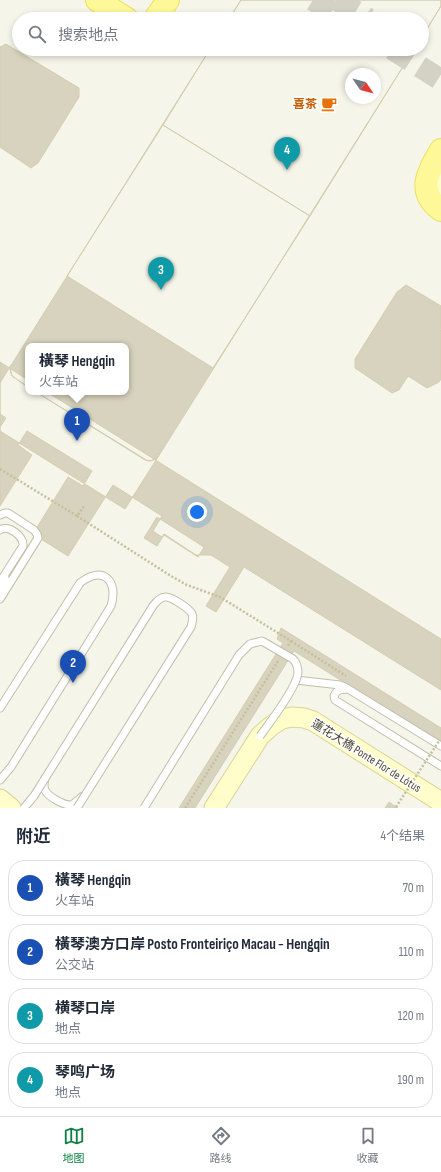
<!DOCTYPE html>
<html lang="zh">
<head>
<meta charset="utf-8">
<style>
	:root { --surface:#fff; --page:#f6f6f7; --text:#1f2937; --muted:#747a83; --line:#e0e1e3; --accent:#0b8043 }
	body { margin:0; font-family:"Sofia Sans Condensed","Noto Sans SC",sans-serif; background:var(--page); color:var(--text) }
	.compass { position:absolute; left:345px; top:68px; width:36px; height:36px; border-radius:50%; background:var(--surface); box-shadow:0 2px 6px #0003; rotate:125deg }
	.you { position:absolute; left:197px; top:512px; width:14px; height:14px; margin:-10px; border:3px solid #fff; border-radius:50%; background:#1a73e8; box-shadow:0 0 0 6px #1a73e833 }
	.badge { display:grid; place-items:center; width:26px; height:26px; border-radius:50%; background:var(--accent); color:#fff; font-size:13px; font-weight:700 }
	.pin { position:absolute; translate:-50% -33px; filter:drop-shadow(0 1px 2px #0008) }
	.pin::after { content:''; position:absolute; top:21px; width:14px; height:12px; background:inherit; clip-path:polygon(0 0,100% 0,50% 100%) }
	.popup { position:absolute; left:25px; top:343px; width:104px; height:52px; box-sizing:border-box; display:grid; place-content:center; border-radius:8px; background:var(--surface); filter:drop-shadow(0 1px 3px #0005); font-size:13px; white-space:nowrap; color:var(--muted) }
	.popup b { font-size:15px; color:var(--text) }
	.popup::after { content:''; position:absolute; left:50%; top:100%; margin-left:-8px; border:8px solid transparent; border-top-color:var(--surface) }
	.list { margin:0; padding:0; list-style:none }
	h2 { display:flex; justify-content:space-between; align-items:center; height:52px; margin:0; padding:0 16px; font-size:17px }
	h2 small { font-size:13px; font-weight:400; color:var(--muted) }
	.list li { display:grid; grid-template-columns:26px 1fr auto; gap:12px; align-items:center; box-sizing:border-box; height:56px; margin:0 8px 8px; padding:0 8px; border:1px solid var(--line); border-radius:16px }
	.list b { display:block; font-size:15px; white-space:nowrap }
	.list p { margin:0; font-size:13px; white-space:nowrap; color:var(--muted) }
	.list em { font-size:13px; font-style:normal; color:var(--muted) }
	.icon { flex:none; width:22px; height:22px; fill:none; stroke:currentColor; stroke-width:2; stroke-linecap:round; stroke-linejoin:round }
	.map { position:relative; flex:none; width:441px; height:808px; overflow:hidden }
	.search { position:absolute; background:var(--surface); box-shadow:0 2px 6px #0003; left:12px; right:12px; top:12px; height:44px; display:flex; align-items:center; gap:10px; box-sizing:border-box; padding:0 14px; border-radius:22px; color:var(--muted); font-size:15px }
	.sheet { height:308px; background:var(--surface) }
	nav { display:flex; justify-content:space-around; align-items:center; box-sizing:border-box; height:56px; border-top:1px solid var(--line); background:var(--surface); font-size:11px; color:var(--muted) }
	nav a { display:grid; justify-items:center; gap:2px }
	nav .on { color:var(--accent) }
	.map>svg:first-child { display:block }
	.building { fill:#d8d3be; stroke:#d4cdb0; fill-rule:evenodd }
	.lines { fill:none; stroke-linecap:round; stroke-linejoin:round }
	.primary-tunnel { stroke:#d4d2c5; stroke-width:22; stroke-dasharray:22 11; stroke-linecap:butt }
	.lane-casing { stroke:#c2bfab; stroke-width:9 }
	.secondary-casing { stroke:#d9d596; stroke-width:21 }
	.primary-casing { stroke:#ece061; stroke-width:24 }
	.path { stroke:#c5bf9b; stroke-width:2.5; stroke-dasharray:2 2; stroke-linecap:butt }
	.lane { stroke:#fff; stroke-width:7 }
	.secondary { stroke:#fffeca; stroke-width:19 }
	.primary { stroke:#fff899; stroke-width:22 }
	.lane-bridge-casing { stroke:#c2bfab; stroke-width:9; stroke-linecap:butt }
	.path-bridge { stroke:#c5bf9b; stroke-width:2.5; stroke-dasharray:2 2; stroke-linecap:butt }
	.lane-bridge { stroke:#fff; stroke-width:7 }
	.labels { text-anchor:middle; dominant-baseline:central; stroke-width:3; stroke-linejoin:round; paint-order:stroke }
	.food-label { font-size:12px; font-weight:bold; fill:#c56008; stroke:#fff; text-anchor:end }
	.street-label { font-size:12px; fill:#4a4737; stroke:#fff }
</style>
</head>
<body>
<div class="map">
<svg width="441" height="808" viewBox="0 0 441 808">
	<rect width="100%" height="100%" fill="#f6f5e9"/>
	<path class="building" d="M241 0H441V6L422 37V19H229Z
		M241 0H441V6L422 37V19H229Z
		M6 44 79 88V97L38 163 31 168 0 147V47Z
		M210 49H414L158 457 154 460 148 461 36 392H126V346H28V387L12 376 10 367ZM351 74H375V98H351Z
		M210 49H414L310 216 163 125ZM351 74H375V98H351Z
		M163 125 310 216 213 368 67 276Z
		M406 285 441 306V328L440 330 441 331V379L439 382 427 388 408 376 399 390 392 393 355 368V359L397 292Z
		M0 362 28 380V392H47L441 639V690L244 567 216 612 206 606 230 567 211 555H196L164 534 162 537 153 531 162 516 113 485 68 556 33 534 68 477 83 486 92 471 27 431 18 445 32 455 0 506V427L6 418 0 414Z
		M11 365 10 370 12 376 28 387V392H36L145 460 151 461 158 457 125 509 0 431V383Z
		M157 517 204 547 198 557 164 535 157 546 144 538Z
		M281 628 441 728V743L294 651 195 808H179L283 643 277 639Z
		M389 802 396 807 398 808H385Z"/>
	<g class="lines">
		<path class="primary-tunnel" d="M313 0 343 19
			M337 0 368 19
			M392 49 441 80"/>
		<defs>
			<path id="lane" d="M0 515 5 513H8L34 530 37 534 38 538 0 599
				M0 530C8 524 24 536 23 546L0 582
				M0 589 5 578
				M296 680 340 685 345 687 441 746
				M348 689C341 689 337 689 334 696L335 700 441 766
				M0 708 80 583C102 565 119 580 111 606L11 767 0 780
				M45 778C44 782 43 786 45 790 48 797 65 806 72 805L83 796"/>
			<path id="secondary" d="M441 173 438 182 441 194
				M0 799 11 808
				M214 808 260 736 271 726 282 719 292 717 304 718 313 721 441 802"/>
			<path id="primary" d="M97 0 127 19
				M155 19 168 0
				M441 150C428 171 416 192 441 210"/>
		</defs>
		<use href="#lane" class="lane-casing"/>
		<use href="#secondary" class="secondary-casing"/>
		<use href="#primary" class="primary-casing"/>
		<path class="path" d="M0 469 77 516 84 506
			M77 516 171 576 187 585 220 597 291 641 287 647
			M291 641 346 676
			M185 808 278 661"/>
		<use href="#lane" class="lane"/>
		<use href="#secondary" class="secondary"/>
		<use href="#primary" class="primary"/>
		<defs>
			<path id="lane-bridge" d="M24 808 34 796 153 606C156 602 160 597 165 597 171 596 190 609 192 614 194 618 192 622 191 627L77 808
				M144 808 239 655 250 644 262 641 293 659C297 663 298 668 298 673 297 686 269 724 260 736"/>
		</defs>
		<use href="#lane-bridge" class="lane-bridge-casing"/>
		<path class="path-bridge" d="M396 807 439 741"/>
		<use href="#lane-bridge" class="lane-bridge"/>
	</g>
	<defs>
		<symbol id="cafe-bare" viewBox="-9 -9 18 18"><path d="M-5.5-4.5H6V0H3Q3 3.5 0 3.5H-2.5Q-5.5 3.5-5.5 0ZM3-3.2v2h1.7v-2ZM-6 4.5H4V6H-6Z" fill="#e8710a" stroke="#fff" stroke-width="2.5" paint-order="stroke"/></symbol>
	</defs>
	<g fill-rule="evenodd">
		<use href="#cafe-bare" x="318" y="93" width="22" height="22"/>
	</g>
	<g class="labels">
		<g class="food-label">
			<text x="317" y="104">喜茶</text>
		</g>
		<g class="street-label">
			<text transform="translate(366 756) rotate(32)">蓮花大橋 Ponte Flor de Lótus</text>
		</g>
	</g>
</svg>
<svg class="compass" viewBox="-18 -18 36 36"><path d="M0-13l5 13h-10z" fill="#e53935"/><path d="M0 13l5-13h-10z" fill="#747a83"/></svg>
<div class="you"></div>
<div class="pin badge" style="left:77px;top:441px;background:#1a4fb4">1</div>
<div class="popup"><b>橫琴 Hengqin</b>火车站</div>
<div class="pin badge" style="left:73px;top:683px;background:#1a4fb4">2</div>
<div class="pin badge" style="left:161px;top:290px;background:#0f9aa8">3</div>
<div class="pin badge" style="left:287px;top:170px;background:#0f9aa8">4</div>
<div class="search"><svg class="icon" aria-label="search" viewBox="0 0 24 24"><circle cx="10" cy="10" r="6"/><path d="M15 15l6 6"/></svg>搜索地点</div>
</div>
<section class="sheet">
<h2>附近<small>4个结果</small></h2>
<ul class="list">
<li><span class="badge" style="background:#1a4fb4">1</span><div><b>橫琴 Hengqin</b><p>火车站</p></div><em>70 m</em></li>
<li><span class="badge" style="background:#1a4fb4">2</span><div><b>橫琴澳方口岸 Posto Fronteiriço Macau - Hengqin</b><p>公交站</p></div><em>110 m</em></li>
<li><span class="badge" style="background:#0f9aa8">3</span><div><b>横琴口岸</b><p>地点</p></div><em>120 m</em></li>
<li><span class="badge" style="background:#0f9aa8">4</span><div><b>琴鸣广场</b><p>地点</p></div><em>190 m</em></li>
</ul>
</section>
<nav>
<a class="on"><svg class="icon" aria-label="map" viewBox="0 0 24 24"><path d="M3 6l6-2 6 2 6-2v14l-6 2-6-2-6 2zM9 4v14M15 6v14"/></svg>地图</a>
<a><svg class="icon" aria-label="directions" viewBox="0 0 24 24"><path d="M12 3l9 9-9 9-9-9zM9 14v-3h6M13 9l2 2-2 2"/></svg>路线</a>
<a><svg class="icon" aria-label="saved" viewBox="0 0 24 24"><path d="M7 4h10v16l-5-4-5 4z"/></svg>收藏</a>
</nav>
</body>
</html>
